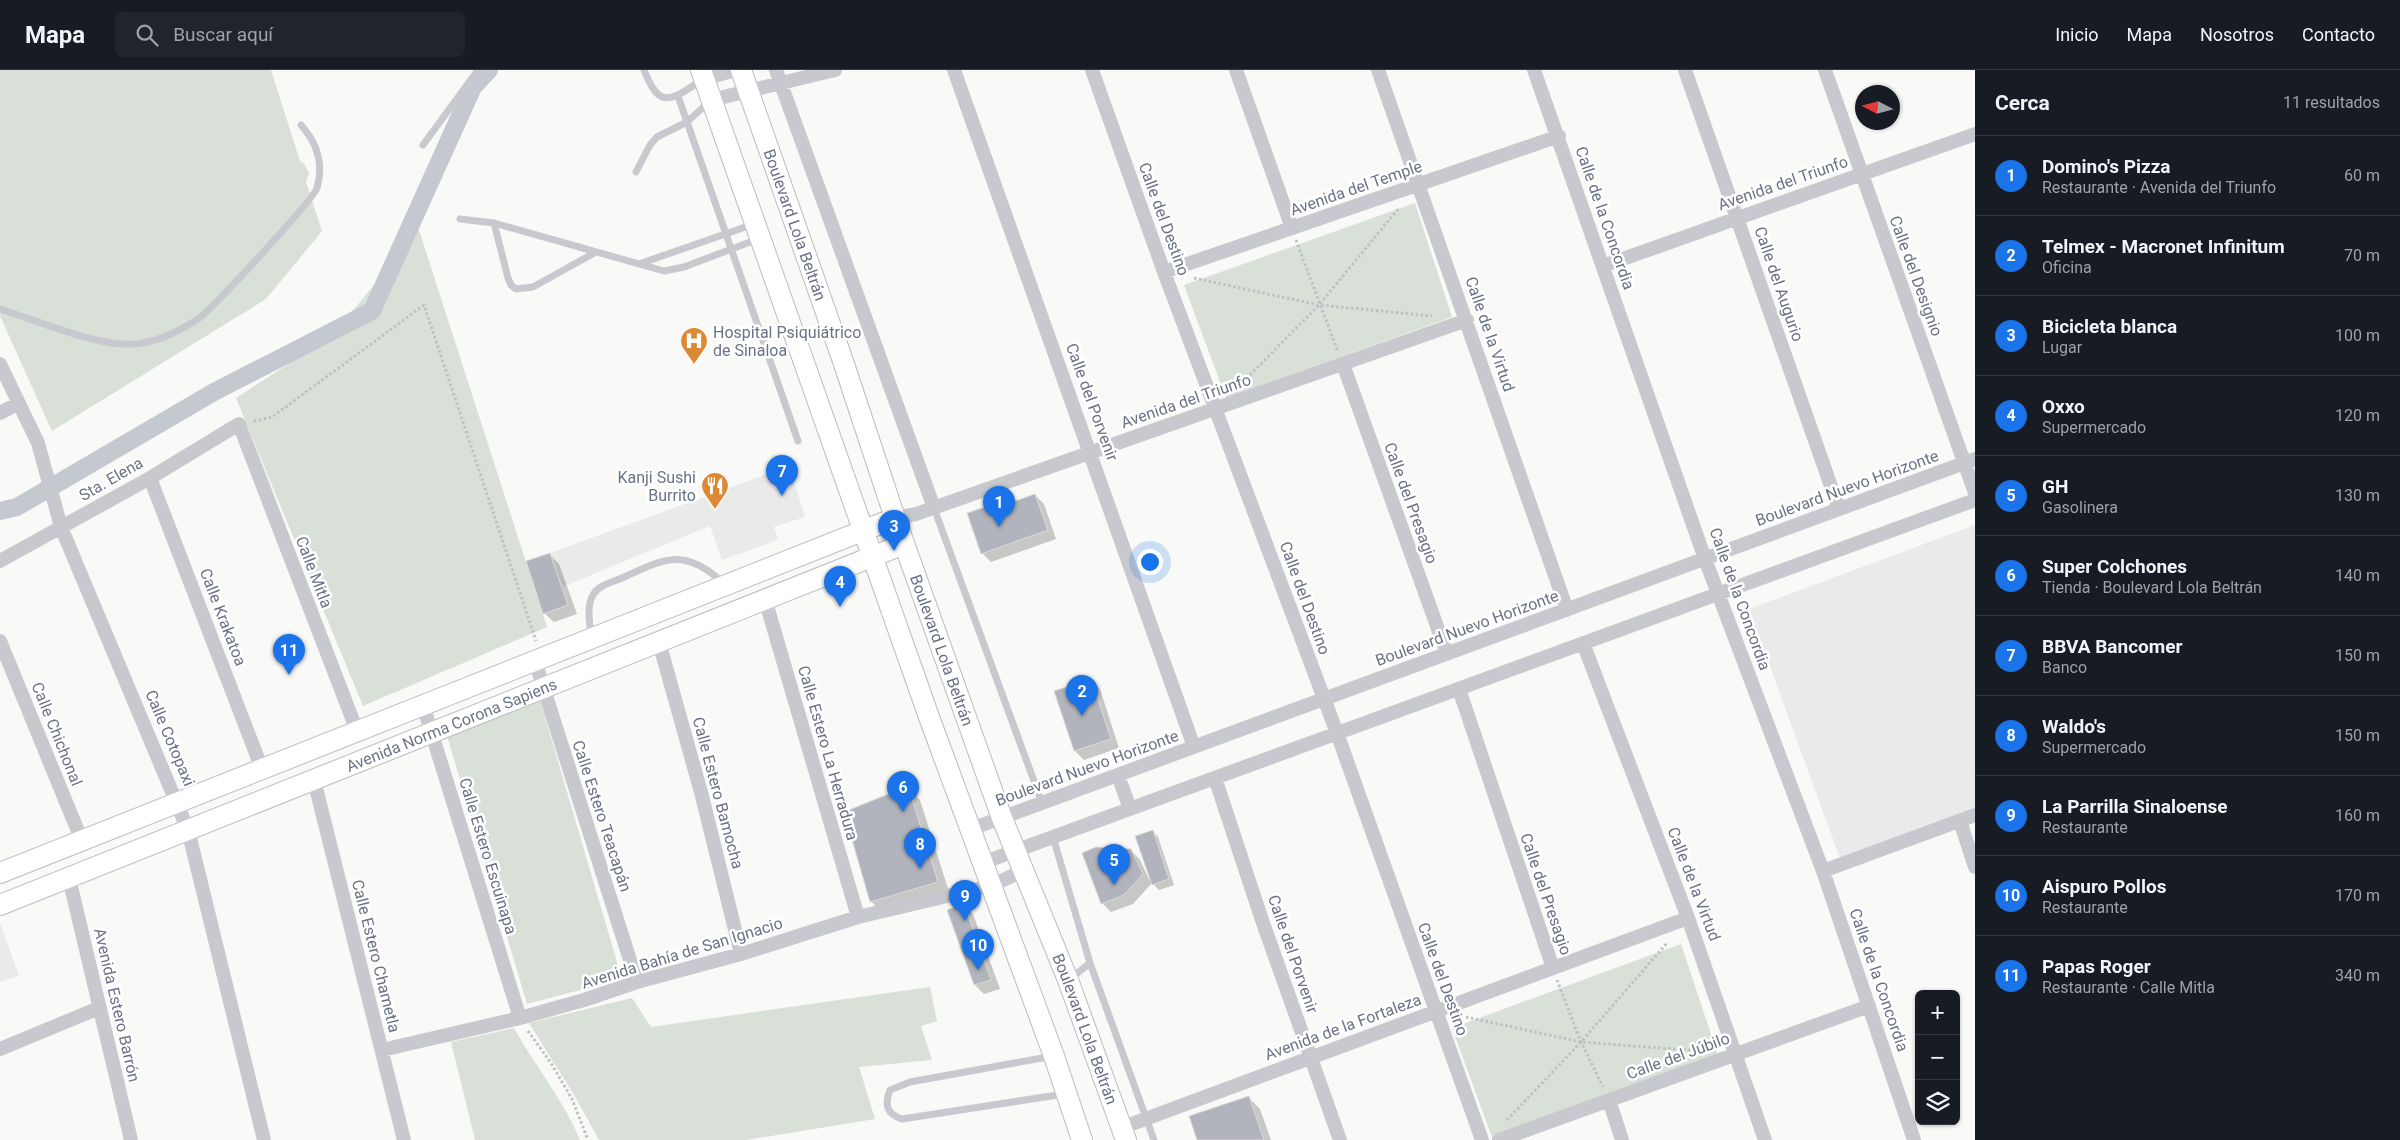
<!DOCTYPE html>
<html lang="es">
<head>
<meta charset="utf-8">
<style>
	:root { --surface:#171b24; --page:#20242c; --text:#f1f3f6; --muted:#9ea1a6; --line:#363941; --accent:#1a73e8 }
	body { margin:0; font-family:Roboto,sans-serif; background:var(--page); color:var(--text) }
	.controls { position:absolute; right:15px; bottom:15px; display:grid; overflow:hidden; border-radius:8px; box-shadow:0 1px 4px #0004 }
	.controls button { width:45px; height:45px; display:grid; place-items:center; padding:0; border:0; border-bottom:1px solid var(--line); background:var(--surface); color:var(--text); font:25px sans-serif }
	.compass { position:absolute; left:1855px; top:15px; width:45px; height:45px; border-radius:50%; background:var(--surface); box-shadow:0 1px 4px #0004; rotate:276deg }
	.you { position:absolute; left:1149px; top:491px; width:18px; height:18px; margin:-12px; border:4px solid #fff; border-radius:50%; background:#1a73e8; box-shadow:0 0 0 8px #1a73e833 }
	.badge { display:grid; place-items:center; width:32px; height:32px; border-radius:50%; background:var(--accent); color:#fff; font-size:16px; font-weight:700 }
	.pin { position:absolute; translate:-50% -41px; filter:drop-shadow(0 1px 2px #0008) }
	.pin::after { content:''; position:absolute; top:26px; width:18px; height:15px; background:inherit; clip-path:polygon(0 0,100% 0,50% 100%) }
	.list { margin:0; padding:0; list-style:none }
	h2 { display:flex; justify-content:space-between; align-items:center; height:65px; margin:0; padding:0 20px; font-size:21px }
	h2 small { font-size:16px; font-weight:400; color:var(--muted) }
	.list li { display:grid; grid-template-columns:32px 1fr auto; gap:15px; align-items:center; box-sizing:border-box; height:80px; padding:0 20px; border-top:1px solid var(--line) }
	.list b { display:block; font-size:19px; white-space:nowrap }
	.list p { margin:0; font-size:16px; white-space:nowrap; color:var(--muted) }
	.list em { font-size:16px; font-style:normal; color:var(--muted) }
	.icon { flex:none; width:28px; height:28px; fill:none; stroke:currentColor; stroke-width:2; stroke-linecap:round; stroke-linejoin:round }
	.map { position:relative; flex:none; width:1975px; height:1070px; overflow:hidden }
	header { display:flex; align-items:center; gap:30px; box-sizing:border-box; height:70px; padding:0 25px; background:var(--surface); border-bottom:1px solid var(--line) }
	header strong { font-size:24px }
	nav { display:flex; gap:28px; margin-inline-start:auto; font-size:18px }
	.search { width:350px; height:45px; background:var(--page); display:flex; align-items:center; gap:12px; box-sizing:border-box; padding:0 18px; border-radius:8px; color:var(--muted); font-size:19px }
	main { display:flex }
	aside { flex:1; background:var(--surface) }
	.map>svg:first-child { display:block }
	.built { fill:#eaeaea }
	.green { fill:#d9e0d8 }
	.shadow { fill:#0003 }
	.lines { fill:none; stroke-linecap:round; stroke-linejoin:round }
	.canal { stroke:#c4c9d0; stroke-width:18 }
	.building { fill:#b1b4bd; stroke:#dbdbd9 }
	.secondary-casing { stroke:#babcc2; stroke-width:22 }
	.path { stroke:#bfc0c3; stroke-width:3; stroke-dasharray:2.5 2.5; stroke-linecap:butt }
	.lane { stroke:#c8c9ce; stroke-width:7 }
	.street { stroke:#c8c9ce; stroke-width:14 }
	.secondary { stroke:#fff; stroke-width:20 }
	.labels { text-anchor:middle; dominant-baseline:central; stroke-width:5; stroke-linejoin:round; paint-order:stroke }
	.street-label { font-size:16px; fill:#6a7287; stroke:#fff }
	.poi-label { font-size:16px; fill:#6a7287; stroke:#fff; text-anchor:start }
</style>
</head>
<body>
<header>
<strong>Mapa</strong>
<div class="search"><svg class="icon" aria-label="search" viewBox="0 0 24 24"><circle cx="10" cy="10" r="6"/><path d="M15 15l6 6"/></svg>Buscar aquí</div>
<nav><a>Inicio</a><a>Mapa</a><a>Nosotros</a><a>Contacto</a></nav>
</header>
<main>
<div class="map">
<svg width="1975" height="1070" viewBox="0 0 1975 1070">
	<rect width="100%" height="100%" fill="#f9f9f7"/>
	<path class="built" d="M789 396 805 447 774 457 778 470 722 490 710 456 562 517 550 483Z
		M1975 455V743L1841 791 1749 539Z
		M0 853 19 906 0 912Z"/>
	<path class="green" d="M0 0H271L300 91 304 94 309 103 306 112 322 161 266 229 52 361 0 246Z
		M1415 133 1452 247 1226 328 1184 215Z
		M419 160 547 557 363 636 236 328 333 265Z
		M540 630 622 909 527 934 447 666Z
		M1681 874 1718 985 1493 1070 1452 958Z
		M930 917 937 951 921 956 932 990 859 997 875 1049 746 1070H599L574 1025 529 953 632 928 651 957Z
		M514 958C535 996 563 1029 580 1070H475L451 972Z"/>
	<path class="shadow" d="M1035 425 1044 434 1056 469 991 492 982 483 991 436 994 440Z
		M549 484 559 494 577 544 554 552 544 543Z
		M1091 610 1100 619 1119 678 1084 690 1075 681Z
		M907 717 920 730 950 825 883 844 871 831Z
		M1152 761 1158 767 1174 815 1159 820 1152 813 1133 834 1111 842 1102 833 1131 780 1140 790 1149 809H1151Z
		M964 835 973 844 1000 919 984 924 975 915 948 841Z
		M1248 1027 1260 1039 1271 1070H1198Z"/>
	<g class="lines">
		<path class="canal" d="M0 441 17 437 214 322 372 241 473 17 489 0"/>
	</g>
	<path class="building" d="M1035 424 1048 460 981 484 967 443 991 435 992 439Z
		M550 483 568 535 543 544 526 491Z
		M1091 609 1111 669 1074 681 1054 621Z
		M908 716 938 812 870 832 844 742Z
		M1153 760 1169 809 1152 815 1135 766Z
		M1096 777 1131 779 1143 804 1124 825 1101 834 1082 783Z
		M964 834 991 910 974 915 947 840Z
		M1249 1026 1264 1070H1197L1189 1046Z"/>
	<g class="lines">
		<defs>
			<g id="secondary">
				<path d="M701 0 929 647 1054 986 1082 1070"/>
				<path id="s1" d="M741 0 843 291 895 448 1002 748 1068 910 1126 1070"/>
				<path d="M0 803 895 448"/>
				<path id="s2" d="M0 835 904 474"/>
			</g>
		</defs>
		<use href="#secondary" class="secondary-casing"/>
		<path class="path" d="M1296 170 1338 282
			M1194 208 1319 235 1432 246
			M1243 312 1319 235 1399 138
			M254 351 272 347 424 235 536 571
			M1557 910 1581 972 1603 1017
			M1466 947 1581 972 1699 981
			M528 961 551 993 572 1029 588 1070
			M1507 1050 1581 972 1667 873"/>
		<path class="lane" d="M644 0C660 41 671 30 702 10
			M678 26 798 371
			M423 75 478 0
			M636 102 650 75 657 67 687 52 709 32
			M460 149 494 153 664 201 684 197 758 169
			M494 153 508 208 511 215 516 219 533 217 596 182
			M639 194 754 154
			M0 239C37 250 106 281 142 273 162 270 181 260 198 249 212 239 313 130 317 118 324 94 317 73 301 55
			M934 438 1042 733
			M591 567C590 554 586 537 593 525 598 515 613 512 622 508 665 488 685 477 723 513
			M1053 767 1090 893 1070 909
			M1090 893 1154 1070
			M1053 986 910 1012 890 1020C884 1035 887 1044 902 1049L1064 1024"/>
		<path class="street" d="M776 0 934 438
			M954 0 1194 677
			M1092 0 1164 202 1337 663 1482 1070
			M1236 0 1292 158
			M1378 0 1567 540
			M1534 0 1705 489 1823 801 1914 1070
			M1685 0 1839 439
			M1825 0 1975 423
			M704 9 735 0
			M711 30 835 0
			M1603 196 1975 64
			M1164 202 1559 66
			M0 294 38 373 61 457 188 760 264 1070
			M1343 294 1447 584
			M0 343 19 333
			M150 408 262 699
			M895 448 916 444 1467 250
			M0 491 150 408 239 354 357 661
			M765 529 858 847
			M0 571 82 771
			M659 572 702 726 741 884
			M1583 573 1688 848 1765 1070
			M535 591 637 912
			M1459 619 1553 898
			M423 635 520 948
			M1118 705 1130 739
			M1215 708 1262 850 1340 1070
			M314 710 404 1070
			M1960 751 1975 797
			M971 759 1975 389
			M982 793 1975 430
			M1823 801 1975 745
			M69 808 131 1070
			M0 979 99 938
			M382 980 520 948 584 930 637 912 741 884 858 847 990 816 1025 800
			M1609 1030 1622 1070
			M1121 1058 1688 848
			M1499 1070 1869 936"/>
		<use href="#secondary" class="secondary"/>
	</g>
	<defs>
		<symbol id="hospital-pin" viewBox="-11 -11 22 30"><path d="M0 17L-7.5 6A9.5 9.5 0 1 1 7.5 6Z" fill="#dc8834" stroke="#fff"/><path d="M-5-5h3v3.5h4V-5h3V5h-3V1.5h-4V5h-3Z" fill="#fff"/></symbol>
		<symbol id="restaurant-pin" viewBox="-11 -11 22 30"><path d="M0 17L-7.5 6A9.5 9.5 0 1 1 7.5 6Z" fill="#dc8834" stroke="#fff"/><path d="M-5-6h1v4h1v-4h1v4h1v-4h1v5L-1.5 .5V6h-2V.5L-5-1ZM5-6V6H3V1.5H1.5Q1.5-4 5-6Z" fill="#fff"/></symbol>
	</defs>
	<g fill-rule="evenodd">
		<use href="#hospital-pin" x="678" y="255" width="32" height="43"/>
		<use href="#restaurant-pin" x="699" y="400" width="32" height="43"/>
	</g>
	<g class="labels">
		<g class="street-label">
			<text transform="translate(1783 113) rotate(-19)">Avenida del Triunfo</text>
			<text transform="translate(1356 118) rotate(-19)">Avenida del Temple</text>
			<text transform="translate(1605 148) rotate(71)">Calle de la Concordia</text>
			<text transform="translate(1164 149) rotate(70)">Calle del Destino</text>
			<text stroke="none"><textPath href="#s1" startOffset="164">Boulevard Lola Beltrán</textPath></text>
			<text transform="translate(1916 206) rotate(70)">Calle del Designio</text>
			<text transform="translate(1779 214) rotate(71)">Calle del Augurio</text>
			<text transform="translate(1490 264) rotate(71)">Calle de la Virtud</text>
			<text transform="translate(1186 331) rotate(-19)">Avenida del Triunfo</text>
			<text transform="translate(1092 332) rotate(70)">Calle del Porvenir</text>
			<text transform="translate(111 409) rotate(-30)">Sta. Elena</text>
			<text transform="translate(1847 418) rotate(-20)">Boulevard Nuevo Horizonte</text>
			<text transform="translate(1411 433) rotate(70)">Calle del Presagio</text>
			<text transform="translate(314 502) rotate(69)">Calle Mitla</text>
			<text transform="translate(1305 528) rotate(70)">Calle del Destino</text>
			<text transform="translate(1740 529) rotate(70)">Calle de la Concordia</text>
			<text transform="translate(223 547) rotate(69)">Calle Krakatoa</text>
			<text transform="translate(1467 558) rotate(-20)">Boulevard Nuevo Horizonte</text>
			<text stroke="none"><textPath href="#s1" startOffset="614">Boulevard Lola Beltrán</textPath></text>
			<text stroke="none"><textPath href="#s2" startOffset="486">Avenida Norma Corona Sapiens</textPath></text>
			<text transform="translate(57 664) rotate(68)">Calle Chichonal</text>
			<text transform="translate(170 668) rotate(67)">Calle Cotopaxi</text>
			<text transform="translate(828 683) rotate(74)">Calle Estero La Herradura</text>
			<text transform="translate(1087 698) rotate(-20)">Boulevard Nuevo Horizonte</text>
			<text transform="translate(718 723) rotate(75)">Calle Estero Bamocha</text>
			<text transform="translate(602 746) rotate(72)">Calle Estero Teacapán</text>
			<text transform="translate(488 786) rotate(73)">Calle Estero Escuinapa</text>
			<text transform="translate(1694 814) rotate(69)">Calle de la Virtud</text>
			<text transform="translate(1546 824) rotate(71)">Calle del Presagio</text>
			<text transform="translate(682 883) rotate(-17)">Avenida Bahía de San Ignacio</text>
			<text transform="translate(1293 884) rotate(71)">Calle del Porvenir</text>
			<text transform="translate(376 886) rotate(76)">Calle Estero Chametla</text>
			<text transform="translate(1443 909) rotate(70)">Calle del Destino</text>
			<text transform="translate(1879 910) rotate(71)">Calle de la Concordia</text>
			<text transform="translate(117 935) rotate(77)">Avenida Estero Barrón</text>
			<text transform="translate(1343 957) rotate(-20)">Avenida de la Fortaleza</text>
			<text stroke="none"><textPath href="#s1" startOffset="1019">Boulevard Lola Beltrán</textPath></text>
			<text transform="translate(1678 986) rotate(-20)">Calle del Júbilo</text>
		</g>
		<g class="poi-label">
			<text x="713" y="262">Hospital Psiquiátrico<tspan x="713" dy="18">de Sinaloa</tspan></text>
			<text x="696" y="407" text-anchor="end">Kanji Sushi<tspan x="696" dy="18">Burrito</tspan></text>
		</g>
	</g>
</svg>
<div class="controls">
<button>+</button>
<button>−</button>
<button><svg class="icon" aria-label="layers" viewBox="0 0 24 24"><path d="M12 4l9 5-9 5-9-5zM3 14l9 5 9-5"/></svg></button>
</div>
<svg class="compass" viewBox="-18 -18 36 36"><path d="M0-13l5 13h-10z" fill="#e53935"/><path d="M0 13l5-13h-10z" fill="#9ea1a6"/></svg>
<div class="you"></div>
<div class="pin badge" style="left:999px;top:457px">1</div>
<div class="pin badge" style="left:1082px;top:646px">2</div>
<div class="pin badge" style="left:894px;top:481px">3</div>
<div class="pin badge" style="left:840px;top:537px">4</div>
<div class="pin badge" style="left:1114px;top:815px">5</div>
<div class="pin badge" style="left:903px;top:742px">6</div>
<div class="pin badge" style="left:782px;top:426px">7</div>
<div class="pin badge" style="left:920px;top:799px">8</div>
<div class="pin badge" style="left:965px;top:851px">9</div>
<div class="pin badge" style="left:978px;top:900px">10</div>
<div class="pin badge" style="left:289px;top:605px">11</div>
</div>
<aside>
<h2>Cerca<small>11 resultados</small></h2>
<ul class="list">
<li><span class="badge">1</span><div><b>Domino's Pizza</b><p>Restaurante · Avenida del Triunfo</p></div><em>60 m</em></li>
<li><span class="badge">2</span><div><b>Telmex - Macronet Infinitum</b><p>Oficina</p></div><em>70 m</em></li>
<li><span class="badge">3</span><div><b>Bicicleta blanca</b><p>Lugar</p></div><em>100 m</em></li>
<li><span class="badge">4</span><div><b>Oxxo</b><p>Supermercado</p></div><em>120 m</em></li>
<li><span class="badge">5</span><div><b>GH</b><p>Gasolinera</p></div><em>130 m</em></li>
<li><span class="badge">6</span><div><b>Super Colchones</b><p>Tienda · Boulevard Lola Beltrán</p></div><em>140 m</em></li>
<li><span class="badge">7</span><div><b>BBVA Bancomer</b><p>Banco</p></div><em>150 m</em></li>
<li><span class="badge">8</span><div><b>Waldo's</b><p>Supermercado</p></div><em>150 m</em></li>
<li><span class="badge">9</span><div><b>La Parrilla Sinaloense</b><p>Restaurante</p></div><em>160 m</em></li>
<li><span class="badge">10</span><div><b>Aispuro Pollos</b><p>Restaurante</p></div><em>170 m</em></li>
<li><span class="badge">11</span><div><b>Papas Roger</b><p>Restaurante · Calle Mitla</p></div><em>340 m</em></li>
</ul>
</aside>
</main>
</body>
</html>
